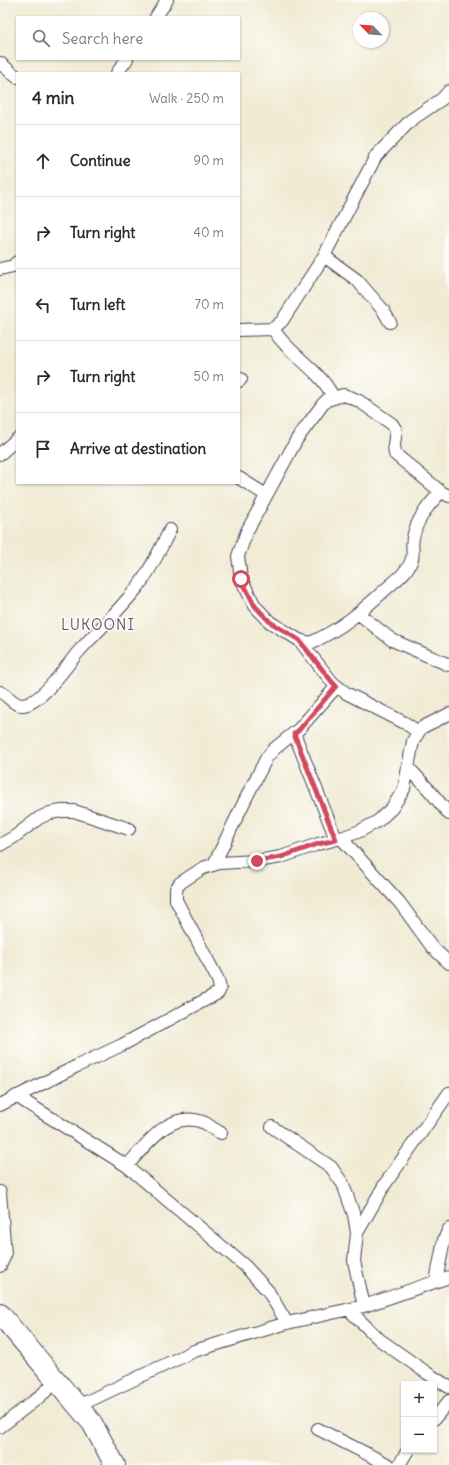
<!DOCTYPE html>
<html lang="en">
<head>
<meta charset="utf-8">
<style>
	:root { --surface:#fff; --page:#f7f7f7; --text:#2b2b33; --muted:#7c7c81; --line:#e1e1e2 }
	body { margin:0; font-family:Delius,sans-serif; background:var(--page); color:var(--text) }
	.controls { position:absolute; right:12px; bottom:12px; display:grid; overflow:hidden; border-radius:0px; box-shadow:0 1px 3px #0004 }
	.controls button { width:36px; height:36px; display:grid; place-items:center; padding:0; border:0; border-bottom:1px solid var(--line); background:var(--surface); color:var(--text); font:20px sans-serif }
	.compass { position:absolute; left:353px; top:12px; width:36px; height:36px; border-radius:50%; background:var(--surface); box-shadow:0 1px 3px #0004; rotate:295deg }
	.stop { position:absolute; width:12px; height:12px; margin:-9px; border:3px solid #d1495b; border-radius:50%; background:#fff }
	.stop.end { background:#d1495b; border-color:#fff; box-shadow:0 1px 4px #0008 }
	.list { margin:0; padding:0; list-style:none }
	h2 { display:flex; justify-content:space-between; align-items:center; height:52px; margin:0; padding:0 16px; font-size:17px }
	h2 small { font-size:13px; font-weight:400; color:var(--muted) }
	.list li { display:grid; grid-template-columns:26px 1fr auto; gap:12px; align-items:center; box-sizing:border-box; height:72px; padding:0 16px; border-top:1px solid var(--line) }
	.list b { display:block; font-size:15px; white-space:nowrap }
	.list em { font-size:13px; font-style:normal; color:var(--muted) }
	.icon { flex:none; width:22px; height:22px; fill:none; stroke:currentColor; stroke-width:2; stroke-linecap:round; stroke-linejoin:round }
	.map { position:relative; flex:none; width:449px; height:1465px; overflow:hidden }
	.search { position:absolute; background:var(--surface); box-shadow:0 1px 3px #0004; left:16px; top:16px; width:224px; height:44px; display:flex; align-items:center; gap:10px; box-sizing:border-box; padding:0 14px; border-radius:0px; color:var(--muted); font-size:15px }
	.panel { position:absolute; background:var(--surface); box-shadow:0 1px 3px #0004; left:16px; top:72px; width:224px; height:412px; border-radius:0px }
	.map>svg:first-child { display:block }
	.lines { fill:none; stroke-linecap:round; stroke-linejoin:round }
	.minor-casing { stroke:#414052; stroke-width:14 }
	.primary-casing { stroke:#414052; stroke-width:22 }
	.minor { stroke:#fff; stroke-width:12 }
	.primary { stroke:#fff; stroke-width:20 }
	.route { stroke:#d1495b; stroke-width:5 }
	.labels { text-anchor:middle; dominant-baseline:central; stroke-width:3.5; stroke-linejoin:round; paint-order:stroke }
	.quarter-label { font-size:15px; letter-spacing:1px; fill:#65546d; stroke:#fdfcf7 }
</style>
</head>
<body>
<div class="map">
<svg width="449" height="1465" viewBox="0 0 449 1465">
	<rect width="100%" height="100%" fill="#fdfcf7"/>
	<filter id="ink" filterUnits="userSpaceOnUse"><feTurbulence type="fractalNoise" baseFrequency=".025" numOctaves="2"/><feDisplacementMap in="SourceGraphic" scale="8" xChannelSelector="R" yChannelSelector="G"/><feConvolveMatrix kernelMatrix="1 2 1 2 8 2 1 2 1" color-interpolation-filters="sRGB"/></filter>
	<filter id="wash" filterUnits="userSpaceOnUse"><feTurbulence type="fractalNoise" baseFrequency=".012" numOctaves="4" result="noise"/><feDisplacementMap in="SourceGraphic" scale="16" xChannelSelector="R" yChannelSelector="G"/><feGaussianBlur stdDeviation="0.9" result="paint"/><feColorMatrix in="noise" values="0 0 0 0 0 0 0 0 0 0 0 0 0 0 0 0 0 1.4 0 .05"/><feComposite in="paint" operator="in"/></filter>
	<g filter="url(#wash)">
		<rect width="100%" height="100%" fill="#f1ebd4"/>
	</g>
	<g filter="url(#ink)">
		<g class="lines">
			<defs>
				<path id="minor" d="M156 17 167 0
					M0 63 17 77
					M117 73 127 59
					M324 256 357 280 383 310 390 322
					M0 269 13 266 17 262
					M273 329C289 355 320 369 333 397
					M239 330 273 329 282 321 324 256 376 156 411 120 442 99 449 91
					M239 381 241 379
					M0 454 17 439
					M239 478 266 495
					M441 492C429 504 416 520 413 538 411 544 414 553 412 559 408 572 396 580 386 589 362 611 340 630 310 643L299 640 270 622 255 606 241 579 238 556 247 531 297 439 323 404 327 400 343 395 350 397 359 401 392 424 396 430 394 445 395 454 441 492 449 496
					M359 614 392 640 449 665
					M299 640 333 683 346 693 405 723 417 731
					M0 692C8 695 14 706 23 705 42 703 67 665 79 651 99 630 119 610 137 588 151 570 160 549 170 530
					M294 733 336 839
					M408 767 430 791 449 814
					M341 838 400 903 432 947 449 963
					M0 845 14 837 39 818 50 813 62 811H74L129 829
					M214 864 248 794 267 757 274 749 299 729 337 686
					M16 1096 127 1166 245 1266 268 1291 287 1323
					M0 1105 77 1066 122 1045 218 993 220 989 218 980 176 900V889L180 883 203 868 219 863 257 861 281 857 318 844 341 838 360 831 378 821 392 808 404 789 413 741 421 728 449 714
					M272 1127 331 1167 343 1184 354 1215 357 1233 354 1261 364 1306
					M127 1166C147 1144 170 1108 205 1123 210 1126 215 1130 221 1133
					M0 1192 5 1255 0 1266
					M357 1233 385 1184 449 1093
					M436 1281 444 1240 449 1229
					M349 1310 380 1340 427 1373 449 1387
					M78 1406 194 1351 287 1323 364 1306 449 1277
					M434 1419 449 1401
					M0 1427 38 1398 56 1382
					M318 1429 389 1465
					M399 1465 408 1450"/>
				<path id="primary" d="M0 1314 92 1423 115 1465"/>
			</defs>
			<use href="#minor" class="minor-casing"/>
			<use href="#primary" class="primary-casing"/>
			<use href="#minor" class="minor"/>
			<use href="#primary" class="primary"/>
		</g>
	</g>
	<g class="lines" filter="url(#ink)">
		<path class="route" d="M241 579 255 606 270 622 299 640 333 683 336 686 299 730 294 734 336 840 318 844 281 857 257 861"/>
	</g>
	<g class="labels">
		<g class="quarter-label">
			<text x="98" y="624">LUKOONI</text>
		</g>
	</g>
</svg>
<div class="controls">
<button>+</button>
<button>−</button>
</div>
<svg class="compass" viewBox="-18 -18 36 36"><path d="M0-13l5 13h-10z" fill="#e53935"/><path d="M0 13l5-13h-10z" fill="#7c7c81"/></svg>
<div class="stop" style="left:241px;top:579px"></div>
<div class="stop end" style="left:257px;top:861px"></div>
<div class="search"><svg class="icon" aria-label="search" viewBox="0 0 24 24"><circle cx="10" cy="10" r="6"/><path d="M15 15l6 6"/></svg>Search here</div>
<section class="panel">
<h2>4 min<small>Walk · 250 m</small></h2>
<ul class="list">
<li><svg class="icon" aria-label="ahead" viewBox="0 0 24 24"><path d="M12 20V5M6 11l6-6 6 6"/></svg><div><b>Continue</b></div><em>90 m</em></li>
<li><svg class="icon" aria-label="right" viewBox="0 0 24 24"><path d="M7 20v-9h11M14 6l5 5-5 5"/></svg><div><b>Turn right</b></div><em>40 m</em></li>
<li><svg class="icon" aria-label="left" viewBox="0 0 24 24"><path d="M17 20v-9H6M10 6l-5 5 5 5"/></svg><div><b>Turn left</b></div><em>70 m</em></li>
<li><svg class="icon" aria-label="right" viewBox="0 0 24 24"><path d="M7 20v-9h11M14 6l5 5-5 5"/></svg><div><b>Turn right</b></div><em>50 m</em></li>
<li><svg class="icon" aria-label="arrive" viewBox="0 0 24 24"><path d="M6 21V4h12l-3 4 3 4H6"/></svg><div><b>Arrive at destination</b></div></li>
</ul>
</section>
</div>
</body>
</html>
